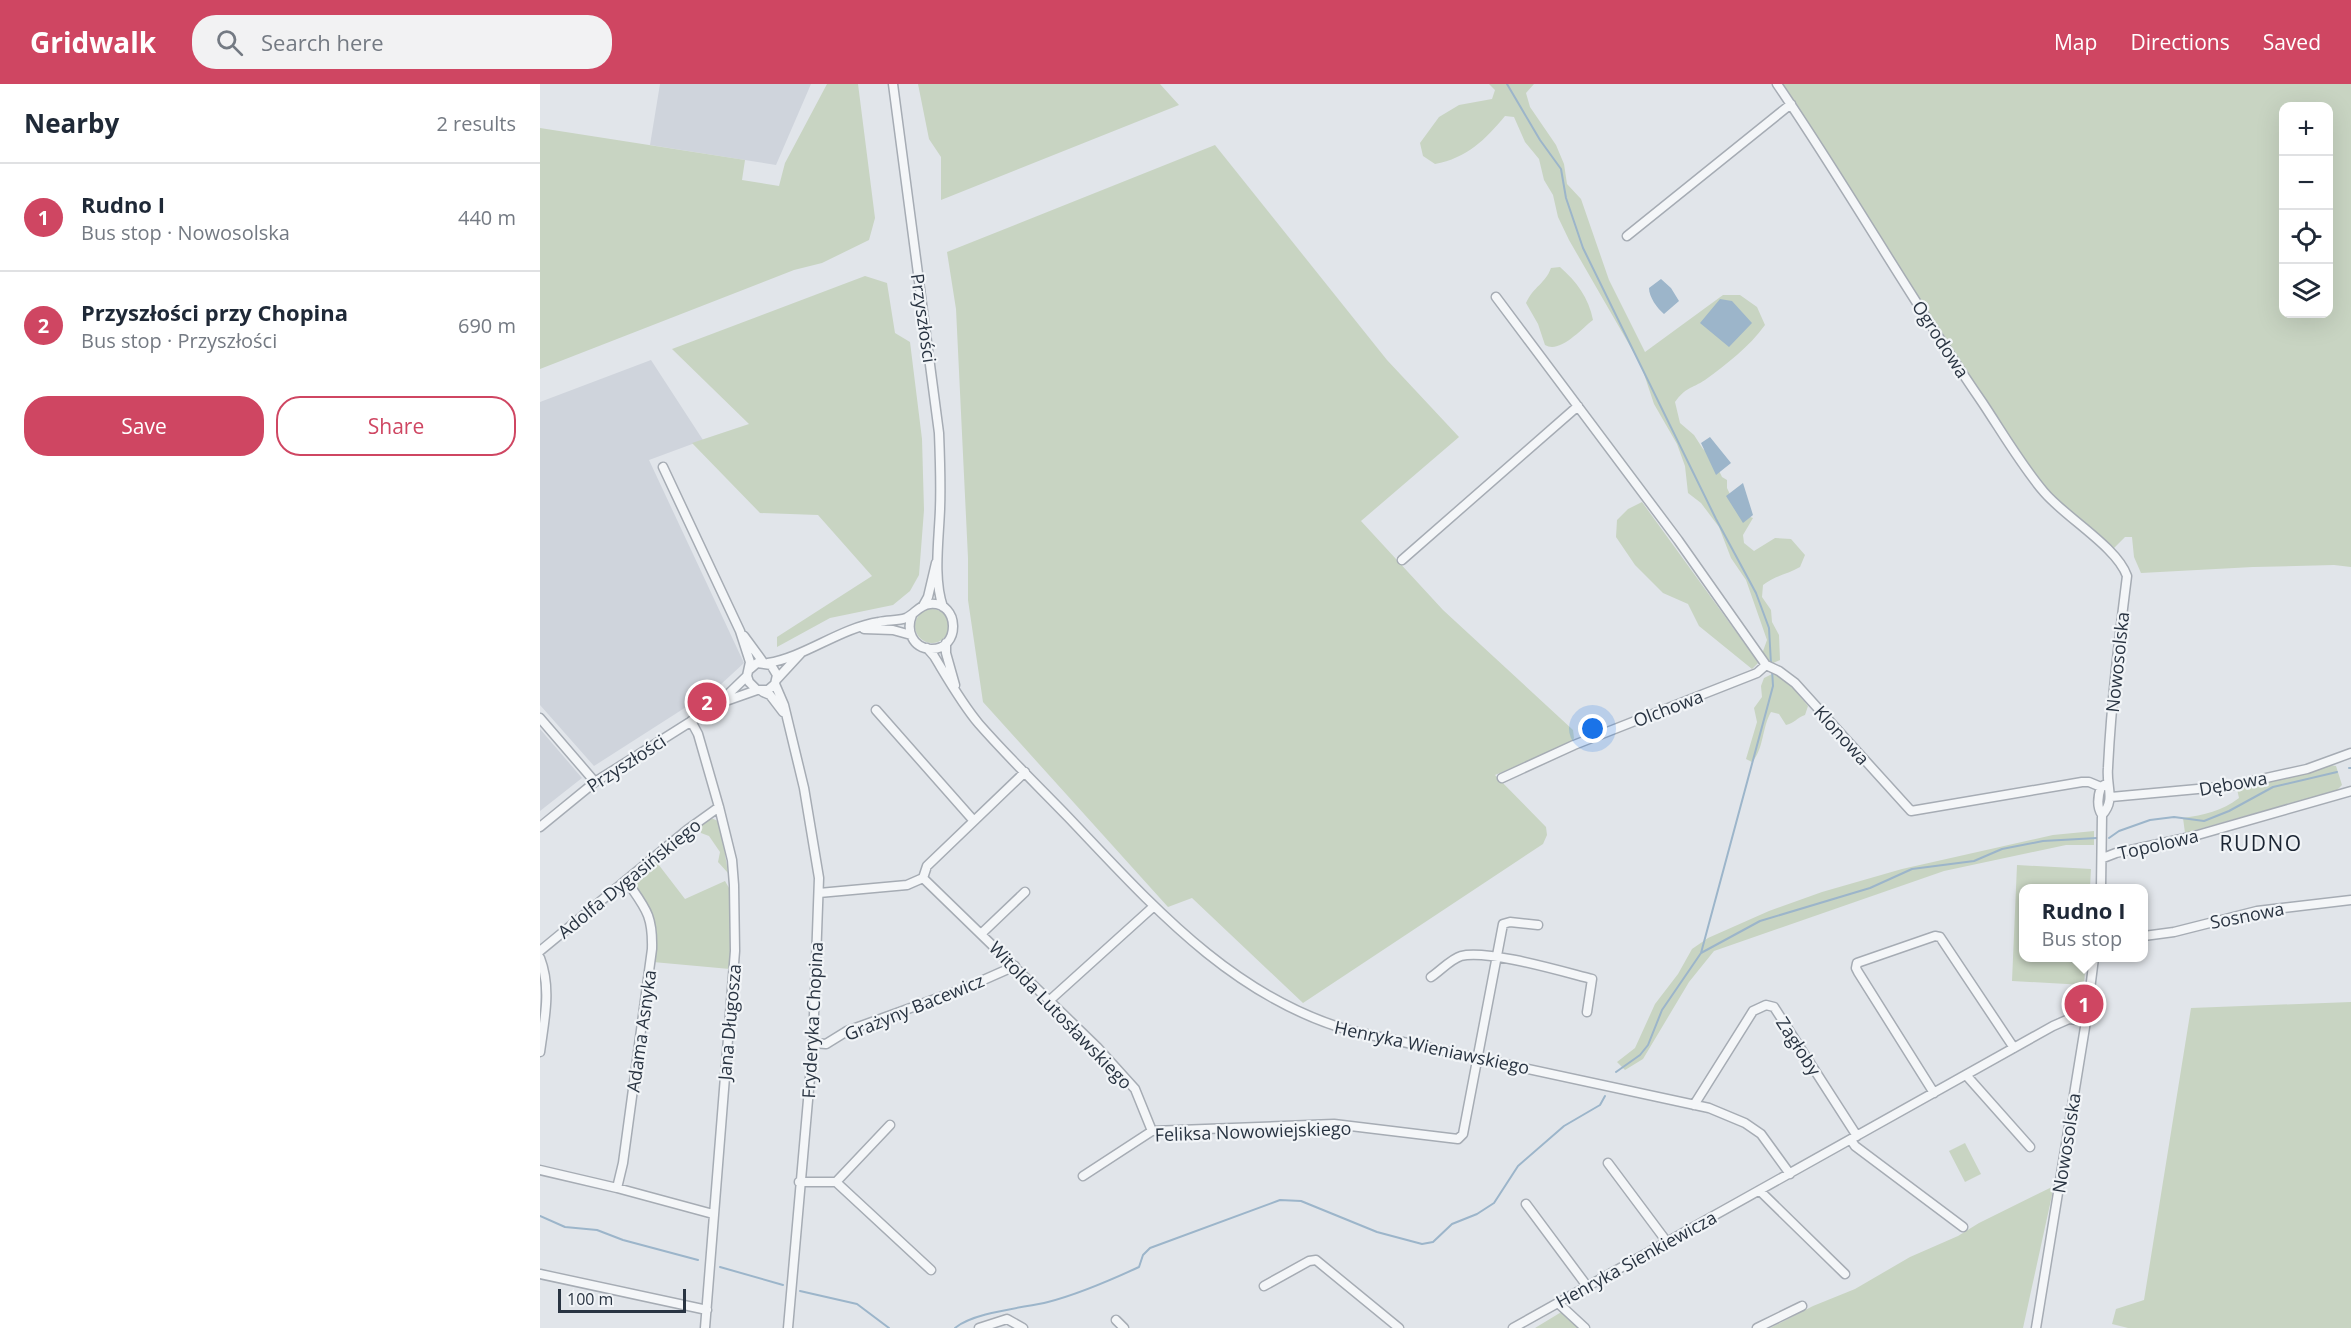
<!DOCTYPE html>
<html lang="en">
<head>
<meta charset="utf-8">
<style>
	:root { --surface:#fff; --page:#f2f2f3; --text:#1f2937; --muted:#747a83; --line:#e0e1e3; --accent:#cf4662 }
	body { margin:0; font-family:"Open Sans",sans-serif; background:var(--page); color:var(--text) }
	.controls { position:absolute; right:18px; top:18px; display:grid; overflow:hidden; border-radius:12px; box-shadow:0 6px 24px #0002 }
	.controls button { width:54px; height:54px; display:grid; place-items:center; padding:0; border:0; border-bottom:2px solid var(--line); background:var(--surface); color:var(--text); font:30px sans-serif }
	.scale { position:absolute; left:18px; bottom:15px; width:128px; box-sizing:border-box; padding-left:6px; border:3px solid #293442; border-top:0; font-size:16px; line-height:21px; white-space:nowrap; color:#293442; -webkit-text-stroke:4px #f1f4f7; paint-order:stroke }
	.you { position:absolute; left:1053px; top:645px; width:21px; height:21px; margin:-15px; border:4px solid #fff; border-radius:50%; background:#1a73e8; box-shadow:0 0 0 9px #1a73e833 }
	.badge { display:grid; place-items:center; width:39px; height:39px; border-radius:50%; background:var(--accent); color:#fff; font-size:20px; font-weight:700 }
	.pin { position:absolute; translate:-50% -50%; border:3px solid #fff; box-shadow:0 2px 6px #0006 }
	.popup { position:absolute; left:1479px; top:800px; width:129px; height:78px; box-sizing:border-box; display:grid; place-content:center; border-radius:12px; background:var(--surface); filter:drop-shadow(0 2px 4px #0005); font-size:20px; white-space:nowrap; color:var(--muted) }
	.popup b { font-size:22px; color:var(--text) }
	.popup::after { content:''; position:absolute; left:50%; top:100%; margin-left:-12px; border:12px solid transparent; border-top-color:var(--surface) }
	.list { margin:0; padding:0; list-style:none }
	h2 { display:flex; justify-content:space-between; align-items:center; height:78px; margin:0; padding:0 24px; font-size:26px }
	h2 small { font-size:20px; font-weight:400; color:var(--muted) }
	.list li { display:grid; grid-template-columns:39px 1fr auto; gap:18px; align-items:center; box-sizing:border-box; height:108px; padding:0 24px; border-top:2px solid var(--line) }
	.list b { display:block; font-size:22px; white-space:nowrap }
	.list p { margin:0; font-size:20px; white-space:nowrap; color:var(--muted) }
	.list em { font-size:20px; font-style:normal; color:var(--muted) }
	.actions { display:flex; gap:12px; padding:18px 24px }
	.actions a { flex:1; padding:14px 0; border:2px solid var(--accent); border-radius:24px; text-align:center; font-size:21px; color:var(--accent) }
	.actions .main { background:var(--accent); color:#fff }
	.icon { flex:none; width:33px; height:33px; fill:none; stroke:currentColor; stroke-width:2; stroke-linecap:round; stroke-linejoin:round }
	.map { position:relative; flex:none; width:1811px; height:1244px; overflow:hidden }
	header { display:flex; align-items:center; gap:36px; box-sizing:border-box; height:84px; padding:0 30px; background:var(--accent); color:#fff }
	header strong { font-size:28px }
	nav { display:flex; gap:33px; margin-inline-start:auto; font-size:21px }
	.search { width:420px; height:54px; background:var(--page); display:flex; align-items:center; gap:15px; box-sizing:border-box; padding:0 21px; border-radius:24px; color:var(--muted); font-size:22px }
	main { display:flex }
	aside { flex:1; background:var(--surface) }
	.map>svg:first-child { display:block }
	.built { fill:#cfd4dc }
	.green { fill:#c8d4c2; fill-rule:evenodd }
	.water { fill:#9cb5ca }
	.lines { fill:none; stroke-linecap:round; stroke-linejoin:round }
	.stream { stroke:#9cb5ca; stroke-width:2 }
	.minor-casing { stroke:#a6acb4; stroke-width:11 }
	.minor { stroke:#f4f6f8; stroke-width:8 }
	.labels { text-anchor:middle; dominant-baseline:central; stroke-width:4.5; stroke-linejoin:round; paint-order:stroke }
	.street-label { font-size:18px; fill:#293442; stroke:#f1f4f7 }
	.quarter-label { font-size:21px; letter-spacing:1.5px; fill:#1b2533; stroke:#f1f4f7 }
</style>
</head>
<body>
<header>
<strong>Gridwalk</strong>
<div class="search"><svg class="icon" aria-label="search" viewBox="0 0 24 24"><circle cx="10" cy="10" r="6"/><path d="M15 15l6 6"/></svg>Search here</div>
<nav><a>Map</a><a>Directions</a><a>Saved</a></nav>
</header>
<main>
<aside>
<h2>Nearby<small>2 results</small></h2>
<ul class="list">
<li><span class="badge">1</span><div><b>Rudno I</b><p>Bus stop · Nowosolska</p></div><em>440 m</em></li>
<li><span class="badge">2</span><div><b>Przyszłości przy Chopina</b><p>Bus stop · Przyszłości</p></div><em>690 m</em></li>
</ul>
<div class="actions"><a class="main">Save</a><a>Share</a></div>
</aside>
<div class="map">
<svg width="1811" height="1244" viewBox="0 0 1811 1244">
	<rect width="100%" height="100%" fill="#e1e5ea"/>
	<path class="built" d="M120 0H271L236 81 110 61Z
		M111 276 163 356 109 376 204 579 179 602 54 682 0 621V318Z
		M0 645 42 694 0 727Z"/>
	<path class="green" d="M287 0H318L335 134 329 156 282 179 254 186 0 285V44L205 76 202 96 239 102 245 79Z
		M378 0H620L639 21 401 116V73L389 55Z
		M949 0H994L986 9 990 23 1016 61 1024 80 1027 100 1041 115 1069 196 1105 268 1183 211H1200L1217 223 1225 241C1209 263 1187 280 1165 296 1151 305 1146 303 1135 318L1140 339 1154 351 1163 365 1172 372 1182 393 1187 396V404L1199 429 1213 434 1203 451 1204 459 1214 467 1235 454 1251 455 1265 471 1260 483C1248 490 1234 492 1223 501L1222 513 1231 526 1232 538 1239 551 1240 576 1231 580 1222 570 1227 556 1206 496 1191 474 1179 443 1161 419 1148 409 1145 382 1137 360 1114 320 1101 281 1029 156 1018 133 1013 111 1004 96 999 75 985 58 974 33 965 32C945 56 927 74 895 80L883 72 880 59 899 33 919 21 952 15 955 6Z
		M1235 0H1811V483L1794 481 1713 483 1601 489 1594 473 1592 453H1585L1572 466 1507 408 1419 281ZM1744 22H1788V230H1744Z
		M675 61 847 276 919 353 821 437 903 526 1033 646 1034 654 1031 659 955 691 1006 743 1007 751 1003 760 763 919 652 814 628 823 443 618 428 516V474L416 225 407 168Z
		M1020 183C1036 197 1049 214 1053 236 1041 245 1020 270 1005 261L998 240 986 219C994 202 1005 200 1011 184Z
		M325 192 347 199 355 249 370 258 382 355 384 426 379 491 370 507 353 521 290 534 237 563V553L332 492 278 431 220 429 152 359 209 340 132 265Z
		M1102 418 1215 574 1218 579 1212 585 1159 542 1148 520 1123 509 1095 481 1076 453 1077 436 1088 425Z
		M375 542a17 17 0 1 1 34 0a17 17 0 1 1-34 0Z
		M1234 589 1243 592 1268 622 1265 631C1258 633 1253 640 1246 641L1239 630 1231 628C1222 643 1224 665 1212 678L1206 675 1217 638 1214 624 1222 613 1221 602 1224 594Z
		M1789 681 1796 682 1802 701 1797 706 1645 749 1643 734C1664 731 1682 727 1699 714L1697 705Z
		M169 733 180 738 188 789 178 778 180 768 169 752 161 749C159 741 162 738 169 733Z
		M1554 747V761H1526L1404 787 1174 867 1149 898 1103 975 1085 986 1077 978 1095 964 1115 920 1138 890 1152 865 1168 854 1229 827 1282 808 1362 785 1513 751Z
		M115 776 145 815 185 797 192 809 190 885 113 878 116 843 88 801Z
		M1477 781 1551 785 1550 804H1484V874H1546L1544 901 1472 897Z
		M1811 918V1244H1588L1572 1240 1576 1225 1604 1216 1651 924Z
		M1425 1059 1441 1090 1425 1098 1409 1067Z
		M1514 1102 1483 1244H1230L1273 1222 1315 1205 1370 1173 1418 1152 1439 1139Z
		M1023 1227 1040 1244H995Z"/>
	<path class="water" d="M1121 195 1131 204 1139 217 1124 230C1117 224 1109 213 1109 204Z
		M1180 215 1192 217 1212 239 1189 263 1160 239Z
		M1170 353 1191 379 1176 391 1161 359Z
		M1203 399 1213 431 1203 439 1186 412Z"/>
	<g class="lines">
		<path class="stream" d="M967 0 1000 56 1021 85 1026 114 1043 164 1176 435 1216 509 1229 544 1231 580
			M1809 684H1811
			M1569 754 1579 747 1610 736 1634 733 1664 737 1689 727 1733 703 1797 688
			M1161 869 1233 602 1232 585
			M1076 988 1100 971 1108 961 1122 926 1161 869 1220 837 1330 804 1372 785 1434 777 1462 765 1503 757 1557 754
			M0 1132 25 1143 57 1146 83 1156 158 1176
			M180 1183 243 1201
			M260 1207 317 1220 349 1244
			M415 1244C434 1228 483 1224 508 1218 539 1210 571 1196 599 1183L603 1171 610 1164 740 1116 761 1117 837 1148 882 1160 893 1158 912 1140 937 1130 954 1119 978 1082 1024 1042 1060 1021 1065 1012"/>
		<defs>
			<path id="minor" d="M353 0 399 349C400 374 401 399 400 425 399 455 393 495 403 523
				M1237 0C1308 104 1370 214 1442 318 1462 348 1481 381 1504 408 1525 433 1577 463 1587 492 1579 556 1571 620 1568 684 1566 702 1576 716 1562 731
				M1087 152 1251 20
				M956 213 1138 456 1226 581
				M123 383 200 547 210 578 207 592 209 598 217 606H228L235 600 237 591 231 581 217 579 210 585
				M862 476 1038 322
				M383 522 388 513 396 479
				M324 545 353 546 371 551
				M204 552 223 578
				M406 559V569L415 601
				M387 564 394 572C408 595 422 620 439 640 467 672 498 702 528 733 610 819 692 914 812 947L1169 1024 1205 1039 1221 1050 1250 1090
				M228 579C265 573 300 544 339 538 348 536 358 537 366 534 375 530 379 521 390 520 420 517 421 566 391 565 372 564 366 546 372 531
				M1226 581 1239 587 1255 599 1371 727 1542 698H1549L1561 703
				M237 595 261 569
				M235 600 244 621 264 704 279 794 273 959 248 1244
				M223 608 230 611 243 628
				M183 618 217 606
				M336 626 434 737
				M0 634 55 698
				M151 637 158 650 179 723 192 776 194 801 195 867 165 1244
				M962 694 1034 661 1217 589 1226 581
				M1571 713 1690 702 1767 685 1811 669
				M0 743 55 698 177 621 207 592
				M1563 774 1576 769 1654 752 1811 707
				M383 794 557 963 595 1005 612 1047
				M1561 804 1562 731C1556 722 1558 712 1561 703L1564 701
				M279 809 367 801 383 794 387 782 485 688
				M442 849 485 808
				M1604 852 1634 848 1717 827 1811 816
				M0 867 147 746 179 723
				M0 874C12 905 4 937 0 968
				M891 893C900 887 911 875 921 872 947 865 1024 888 1052 895L1047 928
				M510 916 613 823
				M273 959 286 960 307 947 423 905 475 882
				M1426 991 1490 1063
				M1394 1009 1318 888 1316 884 1317 879 1395 852 1400 853 1474 964
				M1154 1021 1213 927 1226 921 1234 923 1317 1052
				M350 1041 296 1098 391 1186
				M1311 1056 1315 1062 1423 1143
				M1068 1079 1127 1158
				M0 1086 77 1104 173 1130
				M543 1092 612 1047 794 1040 918 1055 923 1050 963 840 970 838 998 841
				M259 1098H296
				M77 1104 83 1079 112 865C113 830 105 824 86 796
				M1220 1107 1305 1190
				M986 1120 1047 1202
				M0 1190 167 1226
				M724 1202 769 1177 776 1176 859 1244
				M1018 1219 1045 1244
				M576 1236 584 1244
				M439 1244 467 1235 483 1244
				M973 1244 1513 942 1529 935 1546 937
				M1217 1244 1262 1222
				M1496 1244 1546 937 1554 874"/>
		</defs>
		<use href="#minor" class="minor-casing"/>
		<use href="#minor" class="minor"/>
	</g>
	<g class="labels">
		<g class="street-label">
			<text transform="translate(384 234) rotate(82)">Przyszłości</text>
			<text transform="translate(1401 255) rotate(57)">Ogrodowa</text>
			<text transform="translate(1577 578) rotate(-84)">Nowosolska</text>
			<text transform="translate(1128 624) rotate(-21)">Olchowa</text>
			<text transform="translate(1302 651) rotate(48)">Klonowa</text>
			<text transform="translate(86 679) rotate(-33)">Przyszłości</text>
			<text transform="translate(1693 699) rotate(-10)">Dębowa</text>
			<text transform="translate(1618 760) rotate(-13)">Topolowa</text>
			<text transform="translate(89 794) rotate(-39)">Adolfa Dygasińskiego</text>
			<text transform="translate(1707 831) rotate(-11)">Sosnowa</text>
			<text transform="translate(374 923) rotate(-22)">Grażyny Bacewicz</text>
			<text transform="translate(521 931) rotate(46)">Witolda Lutosławskiego</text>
			<text transform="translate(272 936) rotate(-87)">Fryderyka Chopina</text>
			<text transform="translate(189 938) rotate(-85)">Jana Długosza</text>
			<text transform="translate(101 947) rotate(-82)">Adama Asnyka</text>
			<text transform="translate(1259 962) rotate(57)">Zagłoby</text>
			<text transform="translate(892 963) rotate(12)">Henryka Wieniawskiego</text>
			<text transform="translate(713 1047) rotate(-2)">Feliksa Nowowiejskiego</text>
			<text transform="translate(1526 1059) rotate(-81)">Nowosolska</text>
			<text transform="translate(1096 1175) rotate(-29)">Henryka Sienkiewicza</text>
		</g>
		<g class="quarter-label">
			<text x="1721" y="759">RUDNO</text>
		</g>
	</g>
</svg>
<div class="controls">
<button>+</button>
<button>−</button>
<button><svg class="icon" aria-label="locate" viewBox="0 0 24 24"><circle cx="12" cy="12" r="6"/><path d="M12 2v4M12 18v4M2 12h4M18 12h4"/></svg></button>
<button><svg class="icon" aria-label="layers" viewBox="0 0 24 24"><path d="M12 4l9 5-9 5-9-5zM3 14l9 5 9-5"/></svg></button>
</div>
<div class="scale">100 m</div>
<div class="you"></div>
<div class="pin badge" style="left:1544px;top:920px">1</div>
<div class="popup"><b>Rudno I</b>Bus stop</div>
<div class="pin badge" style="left:167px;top:618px">2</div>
</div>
</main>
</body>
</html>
